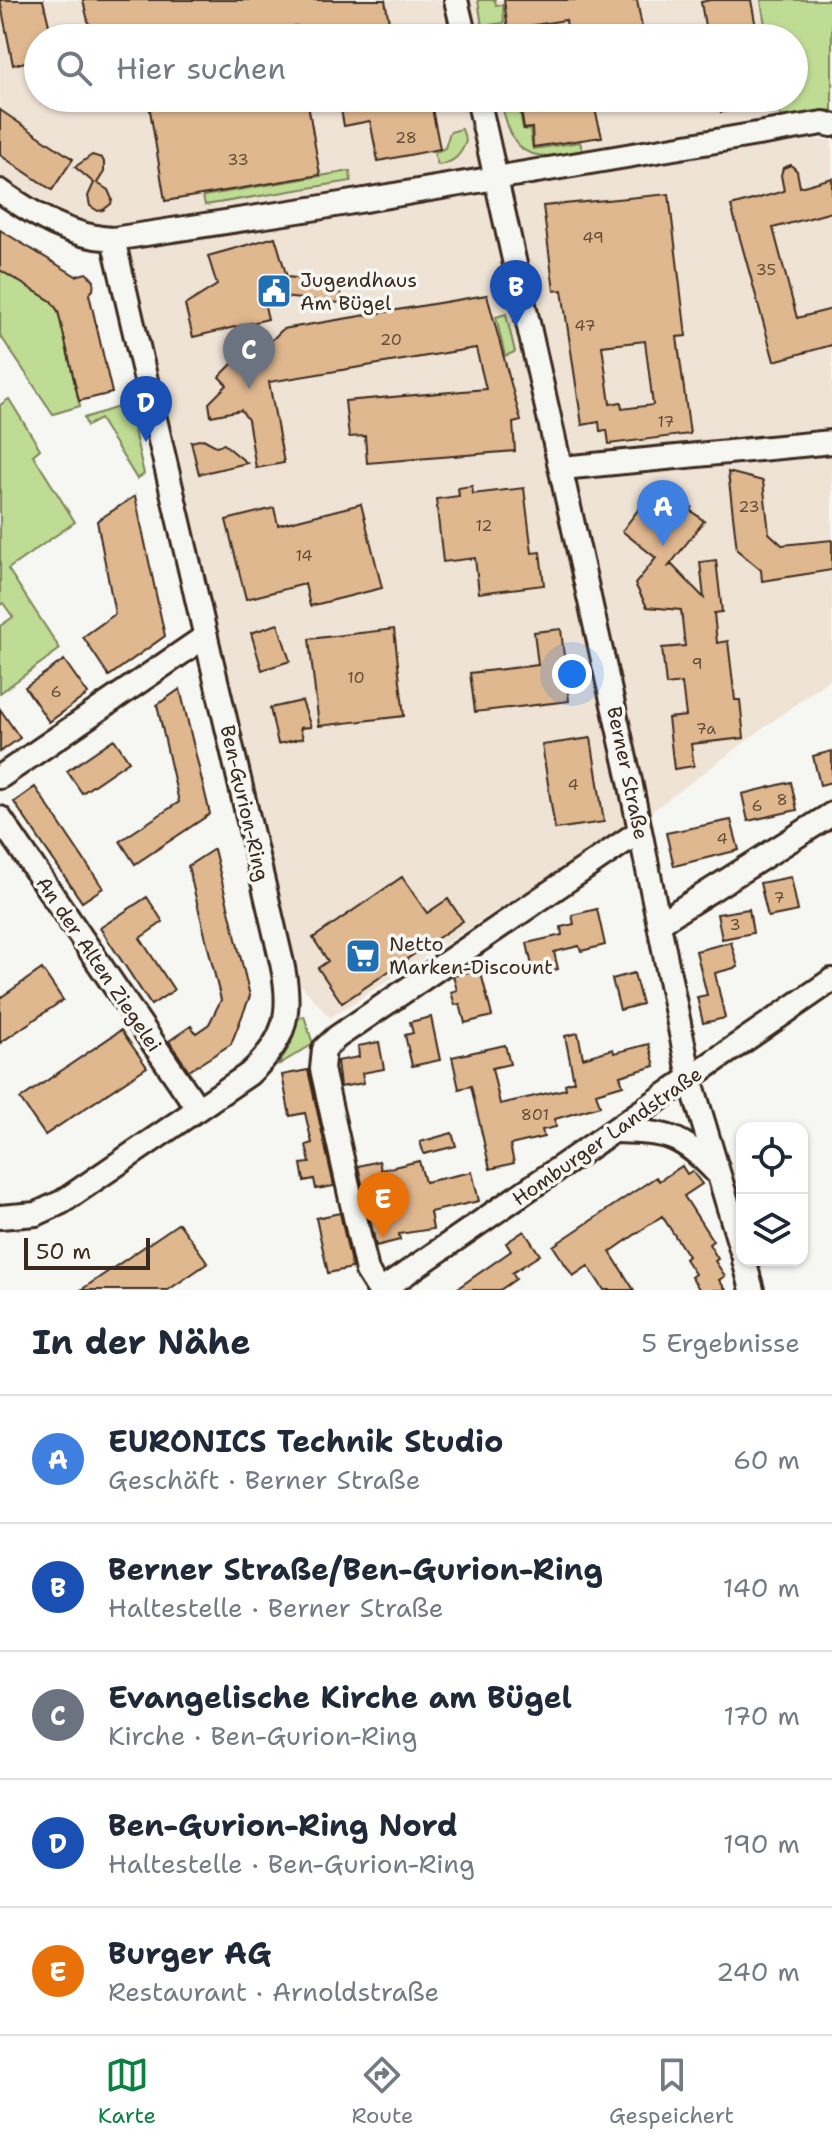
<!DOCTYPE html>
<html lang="de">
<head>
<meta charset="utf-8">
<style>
	:root { --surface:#fff; --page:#f2f2f3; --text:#1f2937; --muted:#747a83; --line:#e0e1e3; --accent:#0b8043 }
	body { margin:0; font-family:"Shantell Sans",sans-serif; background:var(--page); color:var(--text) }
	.controls { position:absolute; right:24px; bottom:24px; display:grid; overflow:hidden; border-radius:16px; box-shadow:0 2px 6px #0004 }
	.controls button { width:72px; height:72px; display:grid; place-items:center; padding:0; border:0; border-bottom:2px solid var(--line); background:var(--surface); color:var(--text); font:40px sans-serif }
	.scale { position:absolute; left:24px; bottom:20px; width:126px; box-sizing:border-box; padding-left:8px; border:4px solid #3b2a1e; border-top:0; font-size:22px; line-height:28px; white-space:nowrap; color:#3b2a1e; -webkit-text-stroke:6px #f6f6f2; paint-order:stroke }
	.you { position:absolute; left:572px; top:674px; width:28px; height:28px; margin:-20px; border:6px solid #fff; border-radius:50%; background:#1a73e8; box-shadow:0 0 0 12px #1a73e833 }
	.badge { display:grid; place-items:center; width:52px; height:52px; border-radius:50%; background:var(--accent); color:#fff; font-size:26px; font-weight:700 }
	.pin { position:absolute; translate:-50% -66px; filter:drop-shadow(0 2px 4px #0008) }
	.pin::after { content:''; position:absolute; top:42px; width:28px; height:24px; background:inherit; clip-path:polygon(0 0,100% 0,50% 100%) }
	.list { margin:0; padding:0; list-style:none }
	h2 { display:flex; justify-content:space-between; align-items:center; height:104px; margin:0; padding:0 32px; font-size:34px }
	h2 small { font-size:26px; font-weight:400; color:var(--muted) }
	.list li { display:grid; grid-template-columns:52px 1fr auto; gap:24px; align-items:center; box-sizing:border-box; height:128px; padding:0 32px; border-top:2px solid var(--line) }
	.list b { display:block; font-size:30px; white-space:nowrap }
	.list p { margin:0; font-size:26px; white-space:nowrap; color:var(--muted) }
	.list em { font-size:26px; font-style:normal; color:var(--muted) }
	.icon { flex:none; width:44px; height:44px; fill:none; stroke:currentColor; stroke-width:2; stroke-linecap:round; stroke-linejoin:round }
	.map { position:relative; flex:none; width:832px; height:1290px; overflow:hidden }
	.search { position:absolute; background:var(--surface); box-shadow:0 2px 6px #0004; left:24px; right:24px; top:24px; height:88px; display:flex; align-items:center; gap:20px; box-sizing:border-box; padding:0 28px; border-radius:44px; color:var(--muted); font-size:30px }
	.sheet { height:744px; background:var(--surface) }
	nav { display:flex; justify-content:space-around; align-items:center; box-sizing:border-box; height:112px; border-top:2px solid var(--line); background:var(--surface); font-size:22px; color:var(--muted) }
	nav a { display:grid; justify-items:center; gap:4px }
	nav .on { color:var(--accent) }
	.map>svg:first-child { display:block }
	.built { fill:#efe3d5 }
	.green { fill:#bfdc94; stroke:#7d8359; stroke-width:2 }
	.building { fill:#e0b890; stroke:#3b2a1e; stroke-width:2; fill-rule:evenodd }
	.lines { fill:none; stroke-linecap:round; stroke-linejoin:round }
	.minor-casing { stroke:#3b2a1e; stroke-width:28 }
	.minor { stroke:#f6f6f2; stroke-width:22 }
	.labels { text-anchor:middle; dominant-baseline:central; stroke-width:7; stroke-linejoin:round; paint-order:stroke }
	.number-label { font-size:16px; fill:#644e3a }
	.poi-label { font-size:20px; fill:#3b2a1e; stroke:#f6f6f2; text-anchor:start }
	.street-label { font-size:20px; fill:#3b2a1e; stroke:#f6f6f2 }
</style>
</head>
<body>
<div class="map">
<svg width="832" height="1290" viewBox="0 0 832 1290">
	<rect width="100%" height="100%" fill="#f6f6f2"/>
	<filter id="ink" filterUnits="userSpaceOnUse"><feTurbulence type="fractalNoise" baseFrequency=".0125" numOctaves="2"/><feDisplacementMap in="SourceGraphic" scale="16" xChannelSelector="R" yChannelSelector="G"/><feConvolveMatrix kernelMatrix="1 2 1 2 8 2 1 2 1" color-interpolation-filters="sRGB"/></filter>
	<g filter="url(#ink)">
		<path class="built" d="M0 0H760L767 38H38V98H777L781 118 779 138 832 140V677L659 806 330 1018 282 963 113 239 0 191Z"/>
		<path class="green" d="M478 0H495L496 5H503L504 23 482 26Z
			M761 0H832V110L781 118 777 98H794V38H767Z
			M500 98H509L511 106H519L523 129 530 130 533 149 580 142 583 153C525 160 514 158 500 98Z
			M462 129 466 141C461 155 454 163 438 165L434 153 445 148 450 132Z
			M350 171 351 181 205 205 203 196Z
			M0 270 51 301 58 311 80 406 53 414 0 335Z
			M506 314 515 352 505 356 496 317Z
			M9 399 40 449 33 455 75 522 8 569 60 649 0 693V626L13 617 3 603 0 605V405Z
			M128 404 144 474 137 479 100 419 87 426 84 418Z
			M304 1016 313 1044 278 1065 291 1044 297 1019Z"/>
		<path class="building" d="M0 0H43L52 38H38V59L13 65Z
			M83 0H385L392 38H355L353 24 297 35 296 26 248 38H205L202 28 163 38H92Z
			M504 0H637L644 38H568L566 20 528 26 530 38H509Z
			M710 0H751L758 38H707L701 2Z
			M148 98H307L320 175 165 201Z
			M339 98H430L440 149 378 161 370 121 344 126Z
			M519 98H592L602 137 533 147 532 128 524 129Z
			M718 98H758L759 105 721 112Z
			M0 110 73 159 52 190 0 155Z
			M92 155 102 158 104 162V172L97 183 108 190 112 199 111 204 103 210 98 211 90 206 88 196 94 183 75 167Z
			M791 165 797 171 800 187 832 178V212L773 228 797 318 832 309V345L774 361 731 206 784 191 781 175 783 168Z
			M669 194 686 336 677 337 690 434 609 444 607 430 600 431 599 422 582 425 562 290 554 291 543 206ZM645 341 653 405 622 409 621 402 610 404 602 346Z
			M0 230 76 276 86 273 94 280 93 290 89 294 112 393 79 401 58 311 51 301 0 270Z
			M275 237 287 277 342 283 340 303 282 297 264 302 268 319 193 337 185 305 217 285 208 256Z
			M487 295 521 421 513 423 515 451 367 463 365 436 349 437 345 401 486 389 476 348 269 382 284 463 256 468 248 420 241 410 211 416 209 403 227 385 219 377 234 362 242 370 283 329Z
			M203 439 216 446 224 444 247 463 199 474 191 442Z
			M728 472 763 481 769 533 782 545 832 540V570L762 581 761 570 737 550Z
			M657 485 676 500 679 497 692 507 690 510 704 521 669 566 672 565 704 598 700 562 716 560 722 612 714 613 717 643 728 641 735 700H740L744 738 691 744 694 766 674 769 668 718 686 716 682 683 666 685 662 648 685 646 681 610 647 607 635 584 656 558 622 531Z
			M472 486 473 494 524 488 532 553 540 552 544 585 479 593 475 558 443 562 436 499 459 496 458 488Z
			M135 496 165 636 109 676 83 637 115 614 97 521Z
			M361 504 382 588 310 606 305 584 246 599 226 520 274 508 278 525Z
			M278 624 290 661 262 670 251 633Z
			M394 629 404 716 319 726 309 639Z
			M561 629 569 701 475 712 470 673 538 665 534 632Z
			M64 660 88 694 49 722 25 687Z
			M180 689 210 814 135 864 120 841 179 802 157 705Z
			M302 701 311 727 300 728 303 738 278 744 270 708Z
			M0 709 20 738 0 752Z
			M591 738 604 822 555 829 542 745Z
			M114 739 129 761 82 793 67 771Z
			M832 751V782L820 785 813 756Z
			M791 782 797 810 748 821 742 794Z
			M35 787 103 888 82 902 14 802Z
			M731 820 739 850 674 866 666 833Z
			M214 849 250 996 231 1044 189 1071 169 1041 191 1026 196 1033 209 1024 221 1000 188 866Z
			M402 877 427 913 448 899 463 921 342 1003 318 968 328 961 313 938Z
			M791 877 798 911 768 917 760 883Z
			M147 897 163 922 140 938 174 990 151 1005 100 928Z
			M597 909 605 945 581 951 579 946 554 952 558 969 534 975 527 943 562 935 561 927 574 924 572 915Z
			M749 909 753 933 722 939 717 914Z
			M731 942 738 967 715 973 725 1018 703 1023 697 997 707 995 696 951Z
			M42 969 63 1000 0 1043V998Z
			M480 969 492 1016 465 1023 460 1004 455 1005 451 992 457 990 453 976Z
			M634 973 642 1004 620 1010 612 979Z
			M431 1017 440 1060 412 1066 405 1035 413 1033 410 1022Z
			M121 1030 147 1067 45 1135 20 1099Z
			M578 1033 583 1058 613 1049 614 1053 649 1044 655 1066 620 1076 623 1085 596 1093 600 1106 555 1119 556 1127 542 1130 544 1137 510 1145 514 1163 490 1169 471 1086 459 1089 452 1057 505 1045 510 1064 492 1068 500 1104 566 1089 565 1084 574 1081 565 1036Z
			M379 1042 384 1069 362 1073 364 1083 340 1087 337 1061 359 1057 358 1046Z
			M308 1070 334 1186 316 1189 314 1179 304 1181 301 1164 310 1163 306 1145 312 1143 305 1113 290 1116 282 1075Z
			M452 1133 456 1146 424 1154 420 1142Z
			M379 1161 381 1170 419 1161 425 1182 472 1172 479 1201 430 1212 433 1229 399 1234 400 1240 376 1246 358 1166Z
			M682 1166 687 1174 692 1171 702 1184 684 1196 713 1241 709 1244 718 1259 715 1261 725 1276 719 1280 726 1290H700L691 1277 695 1274 685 1259 688 1256 662 1216 610 1252 634 1290H604L588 1266 573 1276 553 1246 656 1177 659 1181Z
			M340 1213 352 1268 328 1273 316 1218Z
			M179 1223 208 1263 168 1290H81Z
			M524 1231 540 1255 512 1273 516 1279 500 1290H455L511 1251 506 1243Z"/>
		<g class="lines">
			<defs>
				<path id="minor" d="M456 0 465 38
					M478 98 630 781 690 1078 742 1252
					M0 191C35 215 69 237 113 239L311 209 823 123 832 125
					M562 468 832 442
					M0 777 206 636
					M0 818 198 1109
					M659 923 832 814
					M615 1131C667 1133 679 1133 716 1172
					M0 1217 36 1214 62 1202 249 1074C286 1040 293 1013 282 963L113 239
					M744 1260 752 1290
					M379 1290 367 1271 322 1069 324 1049 337 1037 640 831
					M382 1290 832 980"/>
			</defs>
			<use href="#minor" class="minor-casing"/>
			<use href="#minor" class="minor"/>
		</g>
	</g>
	<defs>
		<symbol id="civic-square" viewBox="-11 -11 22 22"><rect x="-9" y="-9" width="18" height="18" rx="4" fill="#1f6fb2" stroke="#f6f6f2"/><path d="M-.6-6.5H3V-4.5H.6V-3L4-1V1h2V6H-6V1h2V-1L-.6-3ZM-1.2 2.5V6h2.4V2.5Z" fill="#fff"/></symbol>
		<symbol id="supermarket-square" viewBox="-11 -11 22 22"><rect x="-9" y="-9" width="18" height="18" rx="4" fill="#1f6fb2" stroke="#f6f6f2"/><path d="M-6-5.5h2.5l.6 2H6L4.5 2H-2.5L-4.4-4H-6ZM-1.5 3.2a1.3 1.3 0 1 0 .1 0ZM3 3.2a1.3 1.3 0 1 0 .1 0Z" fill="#fff"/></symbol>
	</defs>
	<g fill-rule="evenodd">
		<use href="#civic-square" x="254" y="271" width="40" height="40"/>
		<use href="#supermarket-square" x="343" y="936" width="40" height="40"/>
	</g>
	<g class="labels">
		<g class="number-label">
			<text x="406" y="137">28</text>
			<text x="238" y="159">33</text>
			<text x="593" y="237">49</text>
			<text x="766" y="269">35</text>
			<text x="585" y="325">47</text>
			<text x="391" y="339">20</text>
			<text x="666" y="421">17</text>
			<text x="749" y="506">23</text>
			<text x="484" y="525">12</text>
			<text x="304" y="555">14</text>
			<text x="697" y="663">9</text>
			<text x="356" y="677">10</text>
			<text x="56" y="691">6</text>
			<text x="706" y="728">7a</text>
			<text x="573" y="784">4</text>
			<text x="782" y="799">8</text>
			<text x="757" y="805">6</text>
			<text x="722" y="838">4</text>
			<text x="779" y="897">7</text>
			<text x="735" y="924">3</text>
			<text x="535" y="1114">801</text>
		</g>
		<g class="poi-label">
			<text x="300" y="280">Jugendhaus<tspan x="300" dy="23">Am Bügel</tspan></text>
			<text x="389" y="944">Netto<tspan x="389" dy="23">Marken-Discount</tspan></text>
		</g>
		<g class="street-label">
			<text transform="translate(628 773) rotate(78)">Berner Straße</text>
			<text transform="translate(245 803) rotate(77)">Ben-Gurion-Ring</text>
			<text transform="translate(99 964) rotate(56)">An der Alten Ziegelei</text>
			<text transform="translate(607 1136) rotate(-35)">Homburger Landstraße</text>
		</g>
	</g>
</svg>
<div class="controls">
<button><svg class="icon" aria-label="locate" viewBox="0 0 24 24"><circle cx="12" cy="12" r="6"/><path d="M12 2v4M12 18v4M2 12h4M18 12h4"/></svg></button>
<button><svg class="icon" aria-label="layers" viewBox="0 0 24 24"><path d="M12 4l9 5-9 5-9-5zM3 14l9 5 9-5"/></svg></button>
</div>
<div class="scale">50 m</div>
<div class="you"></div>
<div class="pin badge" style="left:663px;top:546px;background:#3f7fe0">A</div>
<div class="pin badge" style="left:516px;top:326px;background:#1a4fb4">B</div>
<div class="pin badge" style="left:249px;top:389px;background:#6b7280">C</div>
<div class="pin badge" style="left:146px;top:442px;background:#1a4fb4">D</div>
<div class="pin badge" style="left:383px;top:1238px;background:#e8710a">E</div>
<div class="search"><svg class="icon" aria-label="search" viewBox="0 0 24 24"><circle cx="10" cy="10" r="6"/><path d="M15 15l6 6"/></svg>Hier suchen</div>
</div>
<section class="sheet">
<h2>In der Nähe<small>5 Ergebnisse</small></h2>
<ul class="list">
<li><span class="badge" style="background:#3f7fe0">A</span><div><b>EURONICS Technik Studio</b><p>Geschäft · Berner Straße</p></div><em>60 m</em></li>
<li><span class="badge" style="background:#1a4fb4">B</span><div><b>Berner Straße/Ben-Gurion-Ring</b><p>Haltestelle · Berner Straße</p></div><em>140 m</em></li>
<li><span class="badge" style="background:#6b7280">C</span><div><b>Evangelische Kirche am Bügel</b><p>Kirche · Ben-Gurion-Ring</p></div><em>170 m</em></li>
<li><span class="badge" style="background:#1a4fb4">D</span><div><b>Ben-Gurion-Ring Nord</b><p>Haltestelle · Ben-Gurion-Ring</p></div><em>190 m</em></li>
<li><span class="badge" style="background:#e8710a">E</span><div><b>Burger AG</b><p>Restaurant · Arnoldstraße</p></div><em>240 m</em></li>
</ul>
</section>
<nav>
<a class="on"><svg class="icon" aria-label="map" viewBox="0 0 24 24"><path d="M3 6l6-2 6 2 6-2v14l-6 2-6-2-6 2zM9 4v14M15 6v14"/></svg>Karte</a>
<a><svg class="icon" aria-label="directions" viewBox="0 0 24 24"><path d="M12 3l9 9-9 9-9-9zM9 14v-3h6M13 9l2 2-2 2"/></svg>Route</a>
<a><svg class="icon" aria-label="saved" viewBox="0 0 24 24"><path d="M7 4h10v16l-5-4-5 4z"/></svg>Gespeichert</a>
</nav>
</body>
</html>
